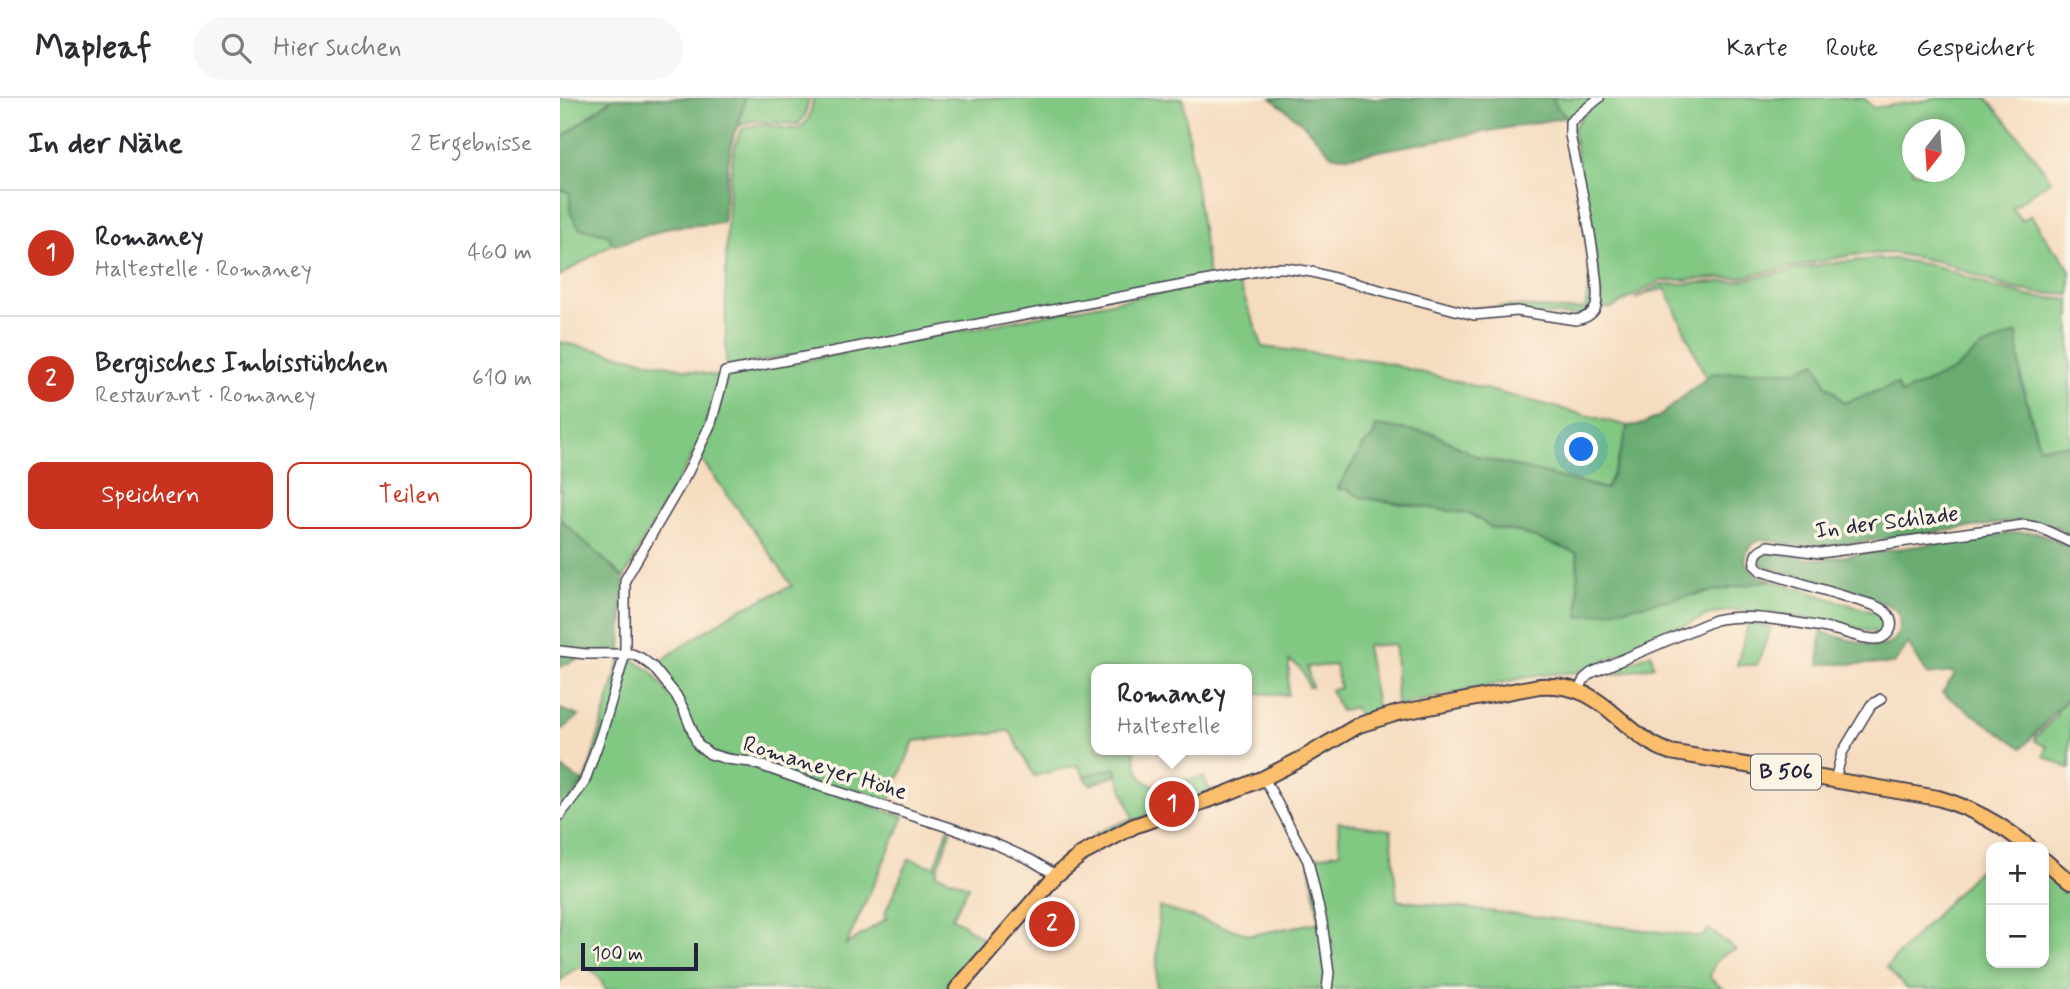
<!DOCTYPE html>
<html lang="de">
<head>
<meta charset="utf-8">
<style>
	:root { --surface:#fff; --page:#f7f7f7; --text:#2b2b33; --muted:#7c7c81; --line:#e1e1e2; --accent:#c8321e }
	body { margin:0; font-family:Mynerve,sans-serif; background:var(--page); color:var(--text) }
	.controls { position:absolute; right:21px; bottom:21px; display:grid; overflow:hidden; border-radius:14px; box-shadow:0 4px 10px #0003 }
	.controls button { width:63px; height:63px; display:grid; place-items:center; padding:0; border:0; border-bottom:2px solid var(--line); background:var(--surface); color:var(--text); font:35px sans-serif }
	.compass { position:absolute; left:1342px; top:21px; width:63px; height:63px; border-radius:50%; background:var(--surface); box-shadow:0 4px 10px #0003; rotate:197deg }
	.scale { position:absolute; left:21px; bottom:18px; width:117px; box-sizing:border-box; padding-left:7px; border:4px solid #22223b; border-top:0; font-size:19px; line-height:24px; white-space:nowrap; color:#22223b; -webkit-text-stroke:5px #fcf5e5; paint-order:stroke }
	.you { position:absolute; left:1022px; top:352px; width:24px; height:24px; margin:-18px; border:5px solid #fff; border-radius:50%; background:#1a73e8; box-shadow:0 0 0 10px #1a73e833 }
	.badge { display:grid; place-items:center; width:46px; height:46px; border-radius:50%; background:var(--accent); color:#fff; font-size:23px; font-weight:700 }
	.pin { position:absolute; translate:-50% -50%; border:4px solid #fff; box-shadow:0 2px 7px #0006 }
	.popup { position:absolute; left:531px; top:566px; width:161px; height:91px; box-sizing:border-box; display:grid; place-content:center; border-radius:14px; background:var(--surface); filter:drop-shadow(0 2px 5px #0005); font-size:23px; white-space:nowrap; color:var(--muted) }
	.popup b { font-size:26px; color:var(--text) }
	.popup::after { content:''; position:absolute; left:50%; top:100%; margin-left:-14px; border:14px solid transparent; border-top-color:var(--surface) }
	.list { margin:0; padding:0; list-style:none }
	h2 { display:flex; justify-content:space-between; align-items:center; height:91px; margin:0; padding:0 28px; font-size:30px }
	h2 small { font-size:23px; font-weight:400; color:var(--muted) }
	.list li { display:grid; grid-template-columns:46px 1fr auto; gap:21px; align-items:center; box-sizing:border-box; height:126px; padding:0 28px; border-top:2px solid var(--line) }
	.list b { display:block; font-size:26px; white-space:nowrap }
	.list p { margin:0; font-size:23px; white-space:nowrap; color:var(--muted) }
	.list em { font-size:23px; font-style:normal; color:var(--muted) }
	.actions { display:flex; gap:14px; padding:21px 28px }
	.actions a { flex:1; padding:16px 0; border:2px solid var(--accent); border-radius:14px; text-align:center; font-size:24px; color:var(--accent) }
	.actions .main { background:var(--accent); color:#fff }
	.icon { flex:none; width:38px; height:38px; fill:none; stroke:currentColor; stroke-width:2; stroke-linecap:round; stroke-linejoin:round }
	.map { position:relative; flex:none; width:1510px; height:891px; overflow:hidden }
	header { display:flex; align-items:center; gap:42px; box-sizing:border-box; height:98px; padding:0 35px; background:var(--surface); border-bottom:2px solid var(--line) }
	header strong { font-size:33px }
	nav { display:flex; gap:38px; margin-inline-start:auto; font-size:24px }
	.search { width:490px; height:63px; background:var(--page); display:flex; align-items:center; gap:18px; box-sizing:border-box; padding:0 24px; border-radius:38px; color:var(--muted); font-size:26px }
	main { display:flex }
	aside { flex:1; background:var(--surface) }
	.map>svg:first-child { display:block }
	.green { fill:#81c883; stroke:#52755f; stroke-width:2; fill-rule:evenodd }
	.forest { fill:#68ac71; stroke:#456756; stroke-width:2 }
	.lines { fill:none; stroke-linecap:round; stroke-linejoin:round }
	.street-casing { stroke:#423e4f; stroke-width:12 }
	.primary-casing { stroke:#423e4f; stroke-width:18 }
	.street { stroke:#fff; stroke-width:9 }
	.primary { stroke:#fabe6d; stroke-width:14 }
	.labels { text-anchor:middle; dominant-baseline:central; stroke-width:7; stroke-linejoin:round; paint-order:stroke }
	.shield { fill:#fcf5e5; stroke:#63616e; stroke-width:2 }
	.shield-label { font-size:21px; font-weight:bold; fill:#22223b }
	.street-label { font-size:23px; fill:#22223b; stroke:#fcf5e5 }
</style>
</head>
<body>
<header>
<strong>Mapleaf</strong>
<div class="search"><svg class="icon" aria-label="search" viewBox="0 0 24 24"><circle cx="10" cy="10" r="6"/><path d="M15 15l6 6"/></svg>Hier suchen</div>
<nav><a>Karte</a><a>Route</a><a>Gespeichert</a></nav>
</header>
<main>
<aside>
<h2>In der Nähe<small>2 Ergebnisse</small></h2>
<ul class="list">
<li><span class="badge">1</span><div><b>Romaney</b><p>Haltestelle · Romaney</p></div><em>460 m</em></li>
<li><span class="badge">2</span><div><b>Bergisches Imbisstübchen</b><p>Restaurant · Romaney</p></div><em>610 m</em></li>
</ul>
<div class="actions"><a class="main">Speichern</a><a>Teilen</a></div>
</aside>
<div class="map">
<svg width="1510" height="891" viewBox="0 0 1510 891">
	<rect width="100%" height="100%" fill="#fcf5e5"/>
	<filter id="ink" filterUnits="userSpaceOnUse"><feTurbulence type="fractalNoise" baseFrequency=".0143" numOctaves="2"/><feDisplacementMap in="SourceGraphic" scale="14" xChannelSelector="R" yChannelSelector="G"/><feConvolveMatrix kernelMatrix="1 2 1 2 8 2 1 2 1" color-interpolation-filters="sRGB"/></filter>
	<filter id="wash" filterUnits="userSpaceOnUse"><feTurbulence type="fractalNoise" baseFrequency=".00686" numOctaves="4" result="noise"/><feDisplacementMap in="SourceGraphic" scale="28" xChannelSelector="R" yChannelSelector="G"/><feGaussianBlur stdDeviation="1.57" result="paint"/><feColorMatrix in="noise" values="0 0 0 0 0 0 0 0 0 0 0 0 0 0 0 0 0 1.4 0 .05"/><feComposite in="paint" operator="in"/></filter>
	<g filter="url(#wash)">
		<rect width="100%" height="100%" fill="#f5dcbf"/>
		<path class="green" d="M0 0H53L0 41Z
			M185 0H249L245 18 238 26 189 23 178 29Z
			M253 0H623L649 179 511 205 503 204 492 209 169 269 166 266C166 229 162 52 182 32 192 22 222 30 235 31 250 27 251 14 253 0Z
			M992 0H1039L1007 19 999 12Z
			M1045 0H1304L1313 10 1368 2 1371 0H1427L1459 38 1491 82 1452 110 1462 123 1471 117 1493 151 1499 155 1510 172V197L1478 195 1456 191 1435 185 1381 164 1331 155 1292 157 1181 179 1100 183 1052 210H1043L1041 208V191L1013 34C1018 17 1032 10 1045 0ZM1352 32H1394V74H1352Z
			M0 91 11 95 10 114 47 136 53 145 0 178Z
			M1028 148C1032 169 1045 207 1020 218L927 214 901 211 959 208 1006 212 1025 211 1030 182Z
			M1315 161H1336L1380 169 1433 189 1468 198 1510 202V347L1479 350 1460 275 1422 249 1393 273 1341 296 1337 286 1284 305 1271 290 1236 273H1186L1151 276 1146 280 1106 191 1089 194 1075 201 1099 187 1176 183 1270 165Z
			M677 180 703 249 818 263 1068 328 1057 366 1046 391 918 359 872 335 816 328 813 339 804 347 786 391 803 400 911 416 930 429 959 434 1018 455 1019 518 1211 482 1322 517 1327 520C1329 528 1326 534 1318 535L1261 522 1180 512 1166 513 1148 517 1019 574 976 577 837 608 835 546 806 548 818 614 800 622 794 609 781 613 770 592 780 590 775 567 747 569 752 589H748C746 577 741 567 729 563L728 597 687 595V571H537V652H575C574 659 578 675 583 681 585 684 590 686 594 687L644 679 649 692 654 691V693L612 706 536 739 534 736 573 720 555 670 524 678 518 667 474 678 450 633 354 643 327 708 154 655 143 647 96 568 112 555 176 513 232 488 196 435 141 361 156 323 165 286 170 277Z
			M0 244 160 279 140 344 90 431 64 480 0 421Z
			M1188 526 1211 529 1197 567H1177Z
			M62 555 91 573 123 614 142 655 177 662 344 719 286 847 327 820 324 817 349 761 375 769 388 731 392 732 376 776 409 788 392 819 426 843 384 891H45C34 865 19 863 0 883V719L25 685Z
			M1091 555 1094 568 1053 577 1066 567Z
			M1510 598V671L1484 658 1487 649 1475 643V640L1496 618 1498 611Z
			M778 724 831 732 837 802 1142 839 1149 831 1176 852C1162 854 1151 867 1150 880L1163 891H766L768 874 749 761 780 754Z
			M1431 759V865H1484V772L1491 775 1510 791V891H1347L1326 869Z
			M599 809 691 837 760 824 765 874 763 891H596Z"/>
		<path class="forest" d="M53 0H185L178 29 174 35 168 66 163 125 110 129 93 136 54 147 47 136 19 130 10 114V95L0 91V41Z
			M711 0H992L999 12 1007 19 791 58H773L743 26Z
			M1457 235 1462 288 1479 349 1510 347V436L1496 429 1458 423 1263 449H1247L1202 441 1193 446 1187 454 1185 462 1193 475 1211 482 1019 519 1017 455 959 434 930 429 911 416 803 400 786 391H777L804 347 813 339 816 328 872 335 918 359 1046 391 1057 366 1068 328 1083 326 1100 318 1151 276 1186 273H1236L1256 264 1268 290H1271L1284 305 1337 286 1341 296 1393 273 1422 249Z
			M0 421 64 480 61 553H35L0 569Z
			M1459 434 1479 435 1510 449V598L1462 650 1382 595 1395 576 1393 574 1368 577 1348 546 1334 566H1259L1261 534C1273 537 1312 549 1321 548 1339 546 1342 528 1338 514L1326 506 1207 469 1201 465 1200 460 1202 455 1207 453 1247 461H1264Z
			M0 611 19 618 0 633Z
			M0 669 23 684 0 715Z
			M555 670 558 677 530 687 524 678Z"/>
	</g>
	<g filter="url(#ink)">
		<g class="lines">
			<defs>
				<path id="street" d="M0 553 26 556H72L81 560 93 569 116 597 124 612 138 647 150 656 167 661 191 664 254 686 388 729 433 745 471 762 496 777
					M1019 592 1024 581 1031 575 1155 522C1185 514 1241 525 1272 531 1286 534 1300 541 1314 541 1325 542 1335 531 1330 520 1327 513 1320 510 1313 507L1201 473 1195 467C1194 456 1198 452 1208 448L1260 455 1464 427 1481 430 1510 444
					M704 680 748 763 762 824 769 875 767 891
					M1275 682 1282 655 1311 607 1321 601
					M0 717 24 685 42 634 65 556V482L128 374 151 325 165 274 713 170H726L752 174 914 217 957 213 1016 222C1025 220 1033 217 1036 208 1039 196 1036 182 1035 170 1030 125 1019 81 1010 37V24L1039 0"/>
				<path id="primary" d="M1484 762 1510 784
					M397 891 496 777 522 756 574 728 665 696 704 680 743 660 799 627 838 615 979 588C1045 583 1057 635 1110 654L1378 700C1412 710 1442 727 1469 749"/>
			</defs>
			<use href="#street" class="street-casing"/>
			<use href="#primary" class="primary-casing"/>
			<use href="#street" class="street"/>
			<use href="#primary" class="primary"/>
		</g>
	</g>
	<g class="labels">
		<rect class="shield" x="1191" y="656.5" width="70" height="35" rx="5"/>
		<g class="shield-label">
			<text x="1226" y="674">B 506</text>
		</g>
		<g class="street-label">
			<text transform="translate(1327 425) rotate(-7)">In der Schlade</text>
			<text transform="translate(265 671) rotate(17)">Romaneyer Höhe</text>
		</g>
	</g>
</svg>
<div class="controls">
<button>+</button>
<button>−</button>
</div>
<svg class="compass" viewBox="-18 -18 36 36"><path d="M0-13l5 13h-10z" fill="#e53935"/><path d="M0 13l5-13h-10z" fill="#7c7c81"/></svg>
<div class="scale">100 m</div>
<div class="you"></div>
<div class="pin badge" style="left:612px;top:706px">1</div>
<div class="popup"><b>Romaney</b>Haltestelle</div>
<div class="pin badge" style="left:492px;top:826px">2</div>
</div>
</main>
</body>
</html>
